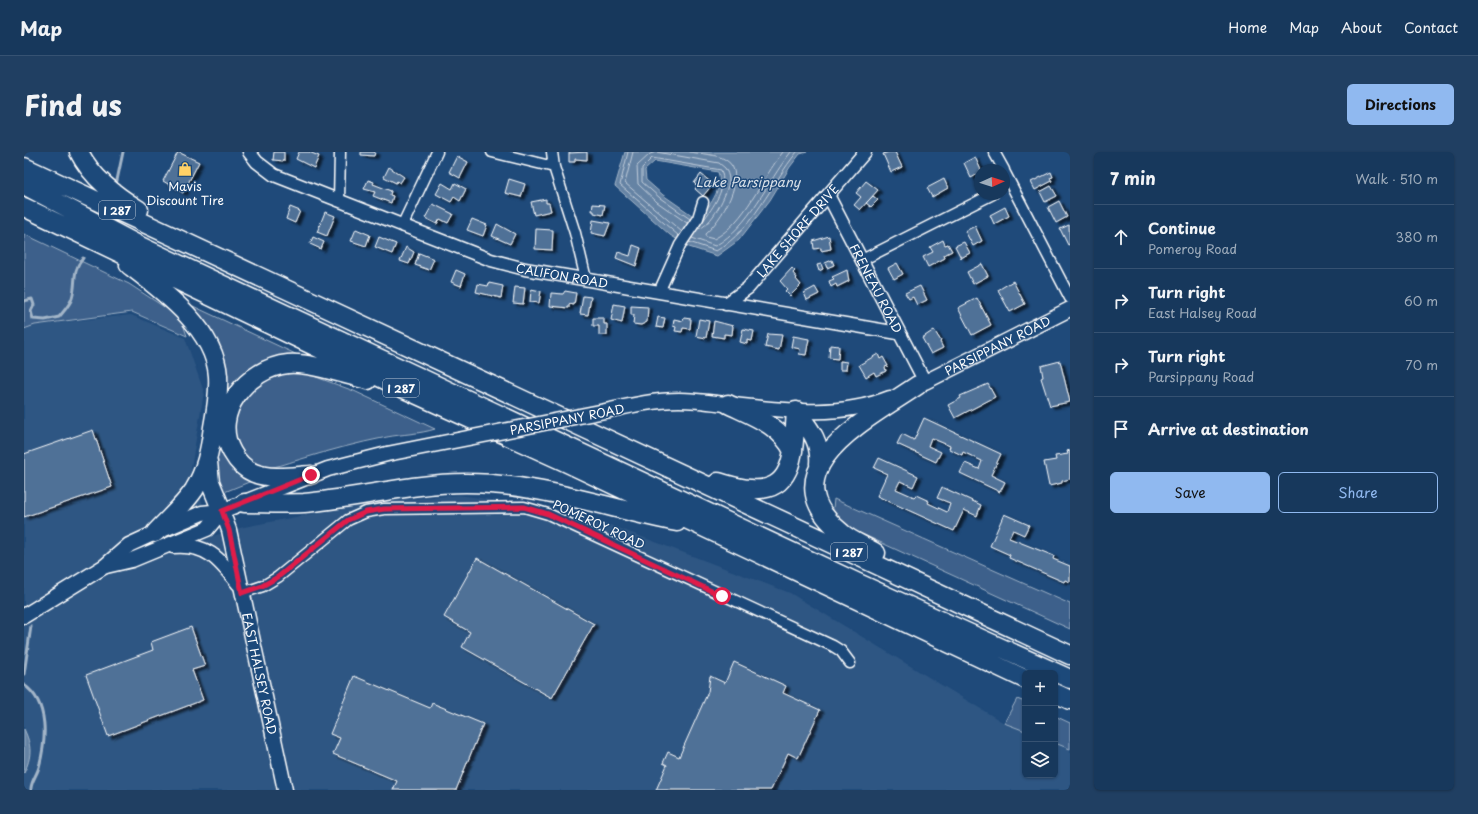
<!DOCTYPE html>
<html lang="en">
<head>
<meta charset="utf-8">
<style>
	:root { --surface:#17385c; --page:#203f62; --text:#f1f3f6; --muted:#9eacbb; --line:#365272; --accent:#90b9f0 }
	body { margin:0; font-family:"Playpen Sans",sans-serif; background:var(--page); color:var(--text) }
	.controls { position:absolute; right:12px; bottom:12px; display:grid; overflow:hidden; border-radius:6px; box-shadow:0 1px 3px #0004 }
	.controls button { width:36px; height:36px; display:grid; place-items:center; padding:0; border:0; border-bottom:1px solid var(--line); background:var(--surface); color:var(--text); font:20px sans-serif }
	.compass { position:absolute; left:950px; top:12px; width:36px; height:36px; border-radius:50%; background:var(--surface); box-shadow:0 1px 3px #0004; rotate:87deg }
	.stop { position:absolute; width:12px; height:12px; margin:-9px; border:3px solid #e11d48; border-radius:50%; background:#fff }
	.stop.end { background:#e11d48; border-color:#fff; box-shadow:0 1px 4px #0008 }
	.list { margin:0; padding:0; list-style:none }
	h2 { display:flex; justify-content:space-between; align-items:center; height:52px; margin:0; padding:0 16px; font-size:17px }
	h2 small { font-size:13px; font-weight:400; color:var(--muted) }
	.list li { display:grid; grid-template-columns:26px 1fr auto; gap:12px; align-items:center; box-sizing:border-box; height:64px; padding:0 16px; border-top:1px solid var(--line) }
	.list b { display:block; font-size:15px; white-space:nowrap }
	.list p { margin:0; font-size:13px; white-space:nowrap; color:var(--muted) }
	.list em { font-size:13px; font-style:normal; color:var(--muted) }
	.actions { display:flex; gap:8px; padding:12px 16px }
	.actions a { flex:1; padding:9px 0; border:1px solid var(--accent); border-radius:6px; text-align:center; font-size:14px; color:var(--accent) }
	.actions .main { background:var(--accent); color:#111 }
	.icon { flex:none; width:22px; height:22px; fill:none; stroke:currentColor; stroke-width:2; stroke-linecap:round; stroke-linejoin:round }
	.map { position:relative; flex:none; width:1046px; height:638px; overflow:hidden; border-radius:6px }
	header { display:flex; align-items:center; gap:24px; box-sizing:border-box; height:56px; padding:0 20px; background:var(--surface); border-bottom:1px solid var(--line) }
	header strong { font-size:19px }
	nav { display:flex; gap:22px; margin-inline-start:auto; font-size:14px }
	.intro { display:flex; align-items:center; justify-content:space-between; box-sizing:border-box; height:96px; padding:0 24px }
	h1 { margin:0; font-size:28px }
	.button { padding:10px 18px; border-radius:6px; background:var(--accent); color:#111; font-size:14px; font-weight:700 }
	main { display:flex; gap:24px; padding:0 24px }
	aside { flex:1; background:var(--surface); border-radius:6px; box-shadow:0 1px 3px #0004 }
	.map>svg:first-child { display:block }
	.built { fill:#2e5683 }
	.green { fill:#3c618b; stroke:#9eb0c5 }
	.water { fill:#6583a4; stroke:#a3b5c8; fill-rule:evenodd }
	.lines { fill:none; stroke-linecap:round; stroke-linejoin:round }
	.shore { stroke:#c1cddb; stroke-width:1 }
	.stream { stroke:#a3b5c8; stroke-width:3 }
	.building { fill:#507197; stroke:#fff; filter:url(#shadow) }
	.minor-casing { stroke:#fff; stroke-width:13 }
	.tertiary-casing { stroke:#fff; stroke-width:15 }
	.secondary-casing { stroke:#fff; stroke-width:17 }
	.motorway-casing { stroke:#fff; stroke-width:21 }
	.minor { stroke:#1f4a7a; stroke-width:10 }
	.tertiary { stroke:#1f4a7a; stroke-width:12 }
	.secondary { stroke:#1f4a7a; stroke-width:14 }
	.motorway { stroke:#1f4a7a; stroke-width:18 }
	.secondary-bridge-casing { stroke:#fff; stroke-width:17; stroke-linecap:butt }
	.secondary-bridge { stroke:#1f4a7a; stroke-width:14 }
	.route { stroke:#e11d48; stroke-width:5 }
	.labels { text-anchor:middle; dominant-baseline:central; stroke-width:3; stroke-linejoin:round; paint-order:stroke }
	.shield { fill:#1f4a7a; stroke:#bcc9d7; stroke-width:1 }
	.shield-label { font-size:11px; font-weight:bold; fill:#fff }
	.poi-label { font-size:12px; fill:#fff; stroke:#1f4a7a }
	.street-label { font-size:12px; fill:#fff; stroke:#1f4a7a }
	.water-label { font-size:13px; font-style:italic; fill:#d8e0e8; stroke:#1f4a7a }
</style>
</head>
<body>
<header>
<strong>Map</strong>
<nav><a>Home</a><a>Map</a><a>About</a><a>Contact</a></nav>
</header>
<div class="intro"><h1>Find us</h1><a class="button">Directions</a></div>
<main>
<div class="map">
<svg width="1046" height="638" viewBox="0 0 1046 638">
	<defs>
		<filter id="shadow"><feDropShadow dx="4" dy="2.5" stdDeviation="1" flood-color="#0009"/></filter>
	</defs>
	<rect width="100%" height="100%" fill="#1f4a7a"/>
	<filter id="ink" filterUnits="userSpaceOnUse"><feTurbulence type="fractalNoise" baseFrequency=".025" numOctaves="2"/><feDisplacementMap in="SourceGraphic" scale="8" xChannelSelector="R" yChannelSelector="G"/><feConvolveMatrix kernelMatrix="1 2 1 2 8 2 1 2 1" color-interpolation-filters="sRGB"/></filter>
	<g filter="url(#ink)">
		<path class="built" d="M107 163 161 186 180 240 167 316 189 384 220 375 355 349 435 343 529 357 589 374 766 441 980 571 1001 579V623H1031V591L1046 597V638H0V178L11 173Z"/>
		<path class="green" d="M0 82 105 132 157 166 163 184 108 160 11 173 0 177Z
			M169 154 278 205 254 208 199 273 230 328 198 341 190 318 200 237 167 157Z
			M252 220H285L292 225 330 239 411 277C396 282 378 282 363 285 333 291 303 299 274 308 263 311 250 317 238 315 220 311 210 290 211 273 213 245 231 234 252 220Z
			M810 347 1046 452V477L814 371 808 366Z
			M993 547 1001 550V579L980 571Z
			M1031 564 1046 571V597L1031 591Z"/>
		<path class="water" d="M601 0H783L776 2 766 15 746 48 715 88 693 104 665 95 646 83 591 34ZM631 9 694 20C700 37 684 55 675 68L639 43 622 28 621 18Z
			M0 577C8 594 8 604 0 621Z"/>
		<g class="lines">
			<path class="shore" d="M604 0 596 33 655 84
				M609 0 601 31 658 80
				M666 0C676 2 693 2 702 8 726 23 696 70 681 82L682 85 690 87C722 70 737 27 759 0
				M666 67 636 46 618 30V16L628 6 697 18C704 35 689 55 679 69
				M663 71 633 50 614 32 613 14 626 2 632 0 695 11 701 16C703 19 705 24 705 28 704 41 687 75 674 77
				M668 86 691 94C727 73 742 31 767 0
				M665 90 692 99C730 77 746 33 773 0"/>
			<path class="stream" d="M92 33 99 0
				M0 149 8 147 10 153 7 159 9 167 21 168 35 165C39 160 46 153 48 146 53 130 47 121 59 106
				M0 522 7 474
				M0 533C26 551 22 589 15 615 13 623 6 631 7 638"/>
		</g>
		<path class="building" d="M154 0 175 10 159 41 139 29Z
			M250 0H260V9L249 8Z
			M275 0H285L295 4 290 16 272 7Z
			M337 0H351L350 4 337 3Z
			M563 0V8L551 7V10H545V1Z
			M865 0H871L878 15 867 20 859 2Z
			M433 4 444 10 436 26 425 20Z
			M951 5 957 18 956 21 947 26 940 11Z
			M365 15 380 25 376 31 373 29 372 31 360 25Z
			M1027 20 1029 25 1026 26 1028 29 1011 38 1007 30Z
			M677 22 689 32 679 44 671 37 673 34 670 31Z
			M485 27 501 32 497 45 481 41Z
			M920 27 924 36 908 45 903 36Z
			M344 28 350 30 349 32 367 39 366 43 369 44 367 51 349 44 351 40 340 37Z
			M842 29 854 38 836 58 830 53 837 45 832 41Z
			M418 31 428 37 431 31 442 37 436 49 430 45 427 50 412 42Z
			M1027 34 1033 44 1021 50 1016 40Z
			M849 44 854 48 847 55 842 51Z
			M522 47V51H525L527 59 510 63 507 50Z
			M1035 49 1043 65 1032 71 1024 55Z
			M409 52 429 62 424 71 416 67 413 72 401 66Z
			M569 52 581 53 579 63 570 61V59H568Z
			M266 55 276 59 271 71 262 67Z
			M981 55 985 64 970 72 966 63Z
			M301 60 311 64 303 84 293 80Z
			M448 67 463 73 459 84 443 78Z
			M569 68 586 71 581 84 567 81Z
			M473 72 491 82 486 92 468 84Z
			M1045 73 1046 92 1044 93 1036 77Z
			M951 74 958 89 949 94 941 79Z
			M332 77 346 83 342 94 327 89Z
			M512 77 529 78 528 98 511 97Z
			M805 84 807 97 797 99V96L790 97 789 89Z
			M289 85 300 90 297 97 286 92Z
			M355 85 372 92 368 102 351 95Z
			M919 88 921 93 924 92 928 99 920 103 921 106 904 115 899 105 909 100 906 95Z
			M940 90 946 101 937 106 931 94Z
			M609 93 617 96 612 114 592 106 594 100 606 104Z
			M382 95 390 100 385 112 376 109Z
			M395 101 410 107 405 118 391 113Z
			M808 108 810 113 803 116 801 111Z
			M873 111 879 122 870 127 864 116Z
			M797 112 799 117 795 119 793 113Z
			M958 112 964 124 949 132 943 120Z
			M768 116 771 119 769 121 773 126 772 127 777 133 766 144 761 139 763 137 756 129Z
			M432 118 441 122 437 134 427 130Z
			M823 118 825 129 813 135 812 132 807 135 805 129 810 127 808 125Z
			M989 129 1001 152 986 160 974 138Z
			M465 131 479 134 477 146 452 140 454 132 464 134Z
			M896 134 903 148 893 153 889 145 885 147 881 141Z
			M491 135 501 136 499 152 489 151Z
			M791 135 795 142 783 148 780 141Z
			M507 137 517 139 515 151 506 150Z
			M541 139 552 141 550 153 545 152V156L526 154 527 141 539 142Z
			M559 144 567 145 564 163 556 162Z
			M953 146 967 173 948 183 934 156Z
			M590 152 601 154 598 171 587 168Z
			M607 154 624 155 623 170 617 173 609 172 610 163H607Z
			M634 165 641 166 639 176 632 175Z
			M569 166H580V172H583V183H575V174H569Z
			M660 166 667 167 666 177 659 176 658 180 651 179 652 175 649 174 650 167 659 169Z
			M675 167 685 169 682 186 672 184Z
			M690 169 709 174 708 183 700 182V186L688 184Z
			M719 177 730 179 728 189 723 188V192L716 190Z
			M910 178 917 189 916 190 919 196 907 202 898 186Z
			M744 182 758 183 755 198 741 195Z
			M769 184 785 187 782 203 775 202 776 197 767 195Z
			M806 193 815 194 814 207 805 206Z
			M854 202 856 207 859 205 864 214 861 215 862 219 852 224 850 220 842 225 835 213Z
			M816 209 823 210 822 218H816Z
			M1036 209 1046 250 1026 254 1017 226 1019 225 1017 214Z
			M964 232 971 245 931 266 924 253 937 246 936 244Z
			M900 266 977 302 967 323 981 330 976 340 936 321 941 311 955 317 958 309 939 300 938 303 925 297 926 294 907 286 904 294 917 300 912 310 873 292 878 282 890 288Z
			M69 278 88 335 0 365V302Z
			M1046 298V327L1038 329V331L1025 334 1020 310 1032 308 1031 304 1044 302 1043 299Z
			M855 306 894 324 889 335 876 329 872 337 890 345 892 343 905 349 904 351 923 360 926 351 913 346 918 335 957 353 953 364 940 358 930 379 853 344 863 322 850 316Z
			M980 362 1005 373 1000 383 989 378 985 386 1030 404 1029 407 1046 414V430L1041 428 1040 430 985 406 986 403 966 394Z
			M453 406 570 472 528 546 438 495 446 480 420 465Z
			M167 475 181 514 168 518 179 548 84 584 62 523 129 498 127 490Z
			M710 510 762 534 759 541 796 558 774 606 764 601 747 638H632L643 613 639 611 644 600 655 605 684 540 686 524 701 531Z
			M330 524 406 556 408 551 459 572 432 638H369L373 629 309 602 316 586 306 582Z"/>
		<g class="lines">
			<defs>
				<path id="minor" d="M468 0 530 15
					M528 0 530 15 551 81 562 127
					M970 0 980 18
					M980 19 1046 146
					M315 49 316 0
					M378 74 413 0
					M838 108 969 42
					M635 140 656 93 674 66 679 50
					M218 441 239 434 254 425 324 368 342 360 360 357 500 355 524 362 809 494 817 499 826 511"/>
				<g id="tertiary">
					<path id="s1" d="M225 0 233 10 250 23 467 108 501 117 874 181"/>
					<path id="s2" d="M804 43 901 230"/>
					<path id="s3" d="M702 152 724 136 841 0"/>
				</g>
				<g id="secondary">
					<path id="s4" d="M901 230 1046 157"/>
					<path d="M586 258C609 253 632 248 655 248 673 248 692 251 710 253 763 259 816 266 866 246"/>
					<path id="s5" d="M198 359 205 378 261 638"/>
					<path d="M149 394C183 391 195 407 215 432"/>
					<path d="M82 414 108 408 183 377 198 359"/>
					<path d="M0 464 81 414 105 393 131 381 178 361 198 359 304 317 363 302"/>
				</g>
				<path id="motorway" d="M55 0C68 26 91 43 115 58
					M0 15 1046 503
					M0 33 118 95 834 431 1046 527
					M0 55 378 236 539 309 1001 527
					M105 113C139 139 191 177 194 224 195 240 192 259 189 275 186 298 182 318 170 338 159 354 144 367 131 381
					M704 252C729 264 756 273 769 299
					M772 259C785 276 797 289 795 312
					M184 310 186 330 198 359
					M287 323C269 324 247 328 230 321 220 317 213 309 208 300 186 261 224 216 264 212 286 210 322 223 344 228
					M694 330C705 333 716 337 727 337 774 341 769 291 772 259
					M220 351C240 351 260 352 280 351 334 346 388 331 442 331 514 331 583 356 653 370
					M852 401C841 394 827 389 818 381 740 318 846 266 894 233
					M1031 541 1046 548"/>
			</defs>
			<use href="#minor" class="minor-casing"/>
			<use href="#tertiary" class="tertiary-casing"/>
			<use href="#secondary" class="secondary-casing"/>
			<use href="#motorway" class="motorway-casing"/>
			<use href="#minor" class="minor"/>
			<use href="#tertiary" class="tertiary"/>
			<use href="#secondary" class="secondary"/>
			<use href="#motorway" class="motorway"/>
			<defs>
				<path id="secondary-bridge" d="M363 302 586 258"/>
			</defs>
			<use href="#secondary-bridge" class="secondary-bridge-casing"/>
			<use href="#secondary-bridge" class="secondary-bridge"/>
		</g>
	</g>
	<g class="lines" filter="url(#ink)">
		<path class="route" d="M287 323 198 359 205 378 218 441 238 434 254 425 324 368 342 360 360 357 500 355 524 362 698 444"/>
	</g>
	<defs>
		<symbol id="shop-bare" viewBox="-9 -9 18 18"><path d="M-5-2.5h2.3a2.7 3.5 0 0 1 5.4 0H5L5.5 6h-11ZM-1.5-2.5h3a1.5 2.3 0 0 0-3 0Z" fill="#ffd166" stroke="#1f4a7a" stroke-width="2.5" paint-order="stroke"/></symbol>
	</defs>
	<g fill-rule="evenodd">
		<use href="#shop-bare" x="151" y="7" width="20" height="20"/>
	</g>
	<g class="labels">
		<g class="shield">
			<rect x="75" y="49" width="36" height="18" rx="3"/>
			<rect x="359" y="227" width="36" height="18" rx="3"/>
			<rect x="807" y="391" width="36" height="18" rx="3"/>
		</g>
		<g class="shield-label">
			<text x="93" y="58">I 287</text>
			<text x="377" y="236">I 287</text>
			<text x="825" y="400">I 287</text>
		</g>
		<g class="poi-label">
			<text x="161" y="34">Mavis<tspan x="161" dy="14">Discount Tire</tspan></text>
		</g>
		<g class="street-label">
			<text stroke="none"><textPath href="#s3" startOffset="103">LAKE SHORE DRIVE</textPath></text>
			<text stroke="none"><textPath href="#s1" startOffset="340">CALIFON ROAD</textPath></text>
			<text stroke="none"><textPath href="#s2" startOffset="105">FRENEAU ROAD</textPath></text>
			<text stroke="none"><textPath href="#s4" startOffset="81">PARSIPPANY ROAD</textPath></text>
			<text transform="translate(543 267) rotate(-11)">PARSIPPANY ROAD</text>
			<text transform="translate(575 372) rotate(25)">POMEROY ROAD</text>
			<text stroke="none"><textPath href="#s5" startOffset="167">EAST HALSEY ROAD</textPath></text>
		</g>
		<g class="water-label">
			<text x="724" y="29">Lake Parsippany</text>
		</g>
	</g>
</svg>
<div class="controls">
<button>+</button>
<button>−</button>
<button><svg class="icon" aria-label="layers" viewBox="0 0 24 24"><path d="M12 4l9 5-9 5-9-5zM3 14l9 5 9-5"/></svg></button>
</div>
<svg class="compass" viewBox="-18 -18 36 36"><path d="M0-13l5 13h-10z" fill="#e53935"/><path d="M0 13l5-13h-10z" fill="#9eacbb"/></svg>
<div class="stop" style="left:698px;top:444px"></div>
<div class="stop end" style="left:287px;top:323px"></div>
</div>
<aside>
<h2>7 min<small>Walk · 510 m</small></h2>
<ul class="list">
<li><svg class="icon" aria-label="ahead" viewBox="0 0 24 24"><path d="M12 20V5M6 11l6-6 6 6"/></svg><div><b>Continue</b><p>Pomeroy Road</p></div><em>380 m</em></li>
<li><svg class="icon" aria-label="right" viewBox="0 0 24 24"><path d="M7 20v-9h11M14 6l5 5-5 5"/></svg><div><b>Turn right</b><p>East Halsey Road</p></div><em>60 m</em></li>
<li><svg class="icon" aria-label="right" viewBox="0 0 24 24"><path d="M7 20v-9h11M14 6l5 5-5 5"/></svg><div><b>Turn right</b><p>Parsippany Road</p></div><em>70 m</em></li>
<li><svg class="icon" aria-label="arrive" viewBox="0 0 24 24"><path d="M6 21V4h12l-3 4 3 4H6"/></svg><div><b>Arrive at destination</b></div></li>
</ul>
<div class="actions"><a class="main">Save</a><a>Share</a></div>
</aside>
</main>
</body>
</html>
